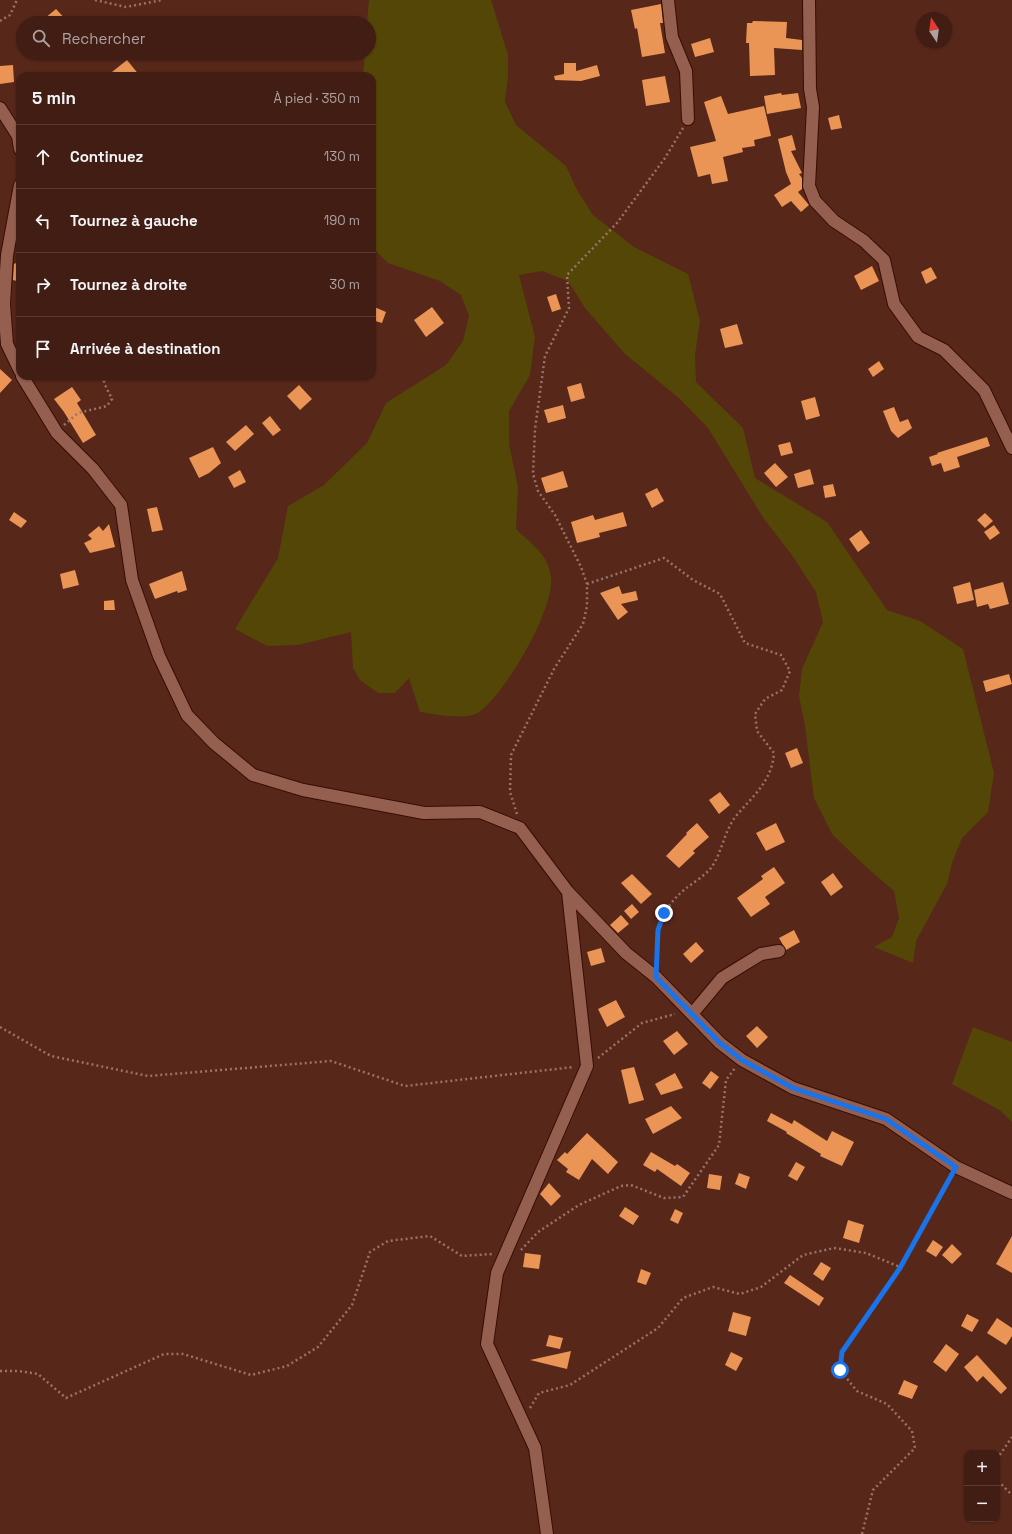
<!DOCTYPE html>
<html lang="fr">
<head>
<meta charset="utf-8">
<style>
	:root { --surface:#411d14; --page:#48261d; --text:#f1f3f6; --muted:#aea2a0; --line:#5a3b34 }
	body { margin:0; font-family:"Space Grotesk",sans-serif; background:var(--page); color:var(--text) }
	.controls { position:absolute; right:12px; bottom:12px; display:grid; overflow:hidden; border-radius:8px; box-shadow:0 1px 3px #0004 }
	.controls button { width:36px; height:36px; display:grid; place-items:center; padding:0; border:0; border-bottom:1px solid var(--line); background:var(--surface); color:var(--text); font:20px sans-serif }
	.compass { position:absolute; left:916px; top:12px; width:36px; height:36px; border-radius:50%; background:var(--surface); box-shadow:0 1px 3px #0004; rotate:347deg }
	.stop { position:absolute; width:12px; height:12px; margin:-9px; border:3px solid #1a73e8; border-radius:50%; background:#fff }
	.stop.end { background:#1a73e8; border-color:#fff; box-shadow:0 1px 4px #0008 }
	.list { margin:0; padding:0; list-style:none }
	h2 { display:flex; justify-content:space-between; align-items:center; height:52px; margin:0; padding:0 16px; font-size:17px }
	h2 small { font-size:13px; font-weight:400; color:var(--muted) }
	.list li { display:grid; grid-template-columns:26px 1fr auto; gap:12px; align-items:center; box-sizing:border-box; height:64px; padding:0 16px; border-top:1px solid var(--line) }
	.list b { display:block; font-size:15px; white-space:nowrap }
	.list em { font-size:13px; font-style:normal; color:var(--muted) }
	.icon { flex:none; width:22px; height:22px; fill:none; stroke:currentColor; stroke-width:2; stroke-linecap:round; stroke-linejoin:round }
	.map { position:relative; flex:none; width:1012px; height:1534px; overflow:hidden }
	.search { position:absolute; background:var(--surface); box-shadow:0 1px 3px #0004; left:16px; top:16px; width:360px; height:44px; display:flex; align-items:center; gap:10px; box-sizing:border-box; padding:0 14px; border-radius:22px; color:var(--muted); font-size:15px }
	.panel { position:absolute; background:var(--surface); box-shadow:0 1px 3px #0004; left:16px; top:72px; width:360px; height:308px; border-radius:12px }
	.map>svg:first-child { display:block }
	.green { fill:#544606 }
	.building { fill:#ea9556 }
	.lines { fill:none; stroke-linecap:round; stroke-linejoin:round }
	.minor-casing { stroke:#3a0c02; stroke-width:14 }
	.path { stroke:#9a7369; stroke-width:2.5; stroke-dasharray:2 3; stroke-linecap:butt }
	.minor { stroke:#955f50; stroke-width:12 }
	.route { stroke:#1a73e8; stroke-width:5 }
</style>
</head>
<body>
<div class="map">
<svg width="1012" height="1534" viewBox="0 0 1012 1534">
	<rect width="100%" height="100%" fill="#57271a"/>
	<path class="green" d="M369 0H491L508 55V76L505 102 516 125 566 166 577 190 593 215 634 247 688 274 700 321 695 355 696 382 743 428 755 478 827 522 887 610 920 621 963 649 994 773 988 812 962 838 952 863 947 884 916 941 913 963 874 947 892 937 899 918 894 891 865 866 832 834 814 798 805 726 799 696 802 669 823 622 816 592 792 555 764 519 708 428 679 398 625 354 585 308 568 281 542 271 519 275 535 337 530 375 509 411V444L518 487 516 529C532 545 548 553 551 577 555 609 505 694 479 712 467 721 434 714 420 712L409 678 395 693H378L360 680 353 668 351 632 298 645 267 646 235 629 278 558 288 506 324 485 367 443 386 403 446 365 463 341 469 316 461 295 440 281 388 263 372 247V76H363L365 53H369V23H367Z
		M973 1027 1012 1042V1122L1001 1111 952 1084Z"/>
	<path class="building" d="M661 4 663 23H660L665 53 642 57 637 28 635 29 631 10Z
		M56 9 69 23H39Z
		M753 21 787 22 786 38 802 40V50L774 48 775 75 750 76 749 43H746L747 23H752Z
		M710 38 714 52 695 57 691 44Z
		M127 60 140 76H107Z
		M564 63H576V71L597 65 600 76 581 81 555 80 554 76 564 74Z
		M13 65 14 82 0 84V66Z
		M665 76 670 102 646 106 642 80Z
		M781 93 782 95 798 93 801 108 767 114 764 96Z
		M721 96 728 114 764 106 771 136 754 140 755 146 742 148 743 152 723 157 728 181 712 184 710 174 698 177 690 147 716 141 704 102Z
		M839 115 842 128 831 130 828 118Z
		M792 135 796 150 791 151 802 173 799 174 802 178V189L798 192 809 205 801 212 791 201 782 207 774 195 791 184 786 172 778 139Z
		M20 261V282L13 280 14 264Z
		M872 266 879 281 861 290 854 276Z
		M931 267 937 278 926 284 921 272Z
		M556 294 561 309 552 312 547 297Z
		M372 306 386 312 382 323 372 320Z
		M432 307 444 323 426 337 414 320Z
		M737 324 743 344 725 348 720 329Z
		M879 361 884 369 873 377 868 369Z
		M0 369 12 380 0 393Z
		M581 383 585 398 571 402 567 387Z
		M299 385 312 399 300 410 287 396Z
		M72 387 81 400 77 403 96 435 83 443 64 412 54 399Z
		M815 397 820 416 806 420 801 401Z
		M563 405 566 418 548 423 544 410Z
		M894 407 900 422 908 419 912 428 898 438 891 431 883 411Z
		M270 416 281 430 273 436 262 423Z
		M246 425 254 434 235 451 226 442Z
		M987 437 990 446 957 457 960 467 944 472 941 463 932 466 929 457 938 454 937 453Z
		M790 442 793 453 781 456 778 445Z
		M213 447 221 463 209 473 199 478 189 458Z
		M775 463 788 477 776 487 764 473Z
		M810 469 814 484 798 488 794 474Z
		M240 470 246 482 234 488 228 477Z
		M563 471 568 487 546 493 541 478Z
		M833 484 836 496 825 498 823 486Z
		M657 488 664 501 652 508 645 494Z
		M157 507 163 530 152 532 147 509Z
		M14 512 27 521 21 528 9 520Z
		M623 512 627 526 599 533 600 537 577 543 571 522 593 515 595 520Z
		M985 513 993 521 985 528 977 520Z
		M109 524 115 547 90 553 84 543 92 539 88 535 99 526 103 531Z
		M994 525 1000 533 990 540 984 532Z
		M861 530 870 543 858 552 849 539Z
		M75 570 79 585 63 589 60 574Z
		M182 571 187 590 178 593 177 591 155 599 149 584Z
		M970 582 974 600 957 604 953 587Z
		M1003 582 1009 604 990 609 988 604 977 607 974 590Z
		M619 586 622 594 636 591 638 600 621 604 628 612 618 620 600 593Z
		M114 600 115 610H104V601Z
		M1009 674 1012 684 986 692 983 681Z
		M797 748 803 763 791 768 785 753Z
		M720 792 730 805 719 814 709 800Z
		M697 823 709 837 693 851 695 853 679 868 666 856 687 834 686 833Z
		M776 823 785 842 766 851 756 833Z
		M774 867 785 883 765 897 770 904 751 917 737 898 763 879 761 876Z
		M833 873 843 887 831 896 821 882Z
		M632 874 652 894 641 904 621 883Z
		M632 904 639 912 631 919 624 911Z
		M621 915 629 924 618 933 610 925Z
		M794 930 800 942 786 950 779 938Z
		M696 942 704 951 691 963 683 954Z
		M601 948 605 962 591 966 587 952Z
		M616 1000 625 1017 607 1027 598 1009Z
		M757 1026 768 1037 757 1048 746 1036Z
		M677 1031 688 1044 674 1055 663 1041Z
		M634 1067 644 1100 629 1104 621 1070Z
		M711 1071 719 1077 710 1089 702 1083Z
		M675 1073 683 1088 661 1095 655 1084Z
		M671 1106 682 1118 653 1134 645 1119Z
		M771 1113 792 1124 794 1120 827 1141 832 1131 854 1142 842 1166 820 1156 821 1154 786 1133 787 1132 767 1121Z
		M587 1133 618 1162 608 1174 592 1159 579 1180 566 1172 568 1169 557 1160 565 1152 567 1154Z
		M651 1152 675 1166 677 1164 690 1173 681 1186 657 1169 655 1172 643 1165Z
		M796 1162 805 1167 797 1181 788 1176Z
		M739 1173 750 1177 746 1189 735 1184Z
		M709 1174 722 1176 720 1190 707 1188Z
		M549 1183 561 1196 551 1206 540 1194Z
		M625 1207 639 1216 633 1225 619 1216Z
		M675 1209 683 1213 678 1224 670 1220Z
		M848 1220 864 1225 859 1243 843 1238Z
		M1012 1236V1273L996 1264Z
		M933 1240 943 1247 936 1257 926 1251Z
		M952 1244 962 1254 952 1264 942 1255Z
		M525 1253 541 1255 539 1269 523 1267Z
		M821 1262 831 1268 823 1281 813 1274Z
		M641 1269 651 1273 646 1285 637 1282Z
		M790 1275 824 1298 819 1306 784 1283Z
		M733 1312 751 1317 746 1336 728 1331Z
		M967 1314 979 1320 972 1332 961 1326Z
		M997 1318 1012 1328V1336L1006 1345 987 1333Z
		M549 1335 563 1338 560 1349 546 1346Z
		M946 1344 959 1354 946 1372 933 1362Z
		M571 1351 567 1369 530 1360Z
		M731 1352 743 1358 736 1371 725 1365Z
		M977 1355 1007 1388 1001 1394 983 1376 977 1382 964 1367Z
		M904 1380 918 1386 912 1399 898 1394Z"/>
	<g class="lines">
		<defs>
			<path id="minor" d="M668 0 672 37 686 71 688 119
				M809 0 810 89 813 107 809 186 815 201 834 221 864 241 884 260 894 304 918 337 944 350 984 390 1012 448
				M0 108 18 136 20 149
				M20 185 7 255 4 304 7 344 20 371
				M22 376 57 433 93 469 121 505 132 580 159 656 187 715 214 743 253 775 303 790 424 813 480 812 520 828 568 892 626 953 656 977 720 1043 742 1060 793 1088 886 1119 956 1167 1012 1193
				M692 1014 722 978 761 954 779 951
				M547 1534 535 1448 487 1344 497 1273 587 1066 568 892"/>
		</defs>
		<use href="#minor" class="minor-casing"/>
		<path class="path" d="M95 0 126 7 162 0
			M0 21 10 15 17 0
			M64 425 78 413 107 406 112 399 104 383V376
			M587 584 664 558 693 580 720 594 745 643 781 655 790 671 782 690 765 699 755 714 757 731 774 753C772 781 753 796 736 816 724 831 722 853 711 868 704 876 693 883 685 889 658 912 658 930 656 962
			M517 814 510 792 511 755 554 669 583 624 587 606V584L581 567 555 515 538 491 533 474 535 429 545 356 569 308 567 275 617 223 665 158 683 128
			M0 1027 51 1056 148 1076 331 1061 405 1086 574 1067
			M598 1058 642 1023 675 1014
			M521 1250 538 1232 579 1205 621 1186 631 1185 664 1198 683 1197 719 1145 726 1080 735 1068
			M0 1371H19L38 1374 66 1398 164 1354H183L251 1375 287 1366 318 1347 352 1305 370 1252 388 1241 430 1236 462 1256 492 1254
			M530 1408 539 1393 570 1385 658 1328 683 1298 713 1287 740 1294 761 1287 803 1255 834 1248 866 1253 900 1267
			M997 1459 1012 1437
			M997 1476 998 1481 1012 1495
			M862 1534 873 1490 915 1448 912 1431 887 1404 857 1391 840 1370 842 1352 900 1267 951 1176"/>
		<use href="#minor" class="minor"/>
	</g>
	<g class="lines">
		<path class="route" d="M664 913 658 930 656 977 720 1043 742 1060 793 1088 886 1119 956 1167 900 1268 842 1352 840 1370"/>
	</g>
</svg>
<div class="controls">
<button>+</button>
<button>−</button>
</div>
<svg class="compass" viewBox="-18 -18 36 36"><path d="M0-13l5 13h-10z" fill="#e53935"/><path d="M0 13l5-13h-10z" fill="#aea2a0"/></svg>
<div class="stop" style="left:840px;top:1370px"></div>
<div class="stop end" style="left:664px;top:913px"></div>
<div class="search"><svg class="icon" aria-label="search" viewBox="0 0 24 24"><circle cx="10" cy="10" r="6"/><path d="M15 15l6 6"/></svg>Rechercher</div>
<section class="panel">
<h2>5 min<small>À pied · 350 m</small></h2>
<ul class="list">
<li><svg class="icon" aria-label="ahead" viewBox="0 0 24 24"><path d="M12 20V5M6 11l6-6 6 6"/></svg><div><b>Continuez</b></div><em>130 m</em></li>
<li><svg class="icon" aria-label="left" viewBox="0 0 24 24"><path d="M17 20v-9H6M10 6l-5 5 5 5"/></svg><div><b>Tournez à gauche</b></div><em>190 m</em></li>
<li><svg class="icon" aria-label="right" viewBox="0 0 24 24"><path d="M7 20v-9h11M14 6l5 5-5 5"/></svg><div><b>Tournez à droite</b></div><em>30 m</em></li>
<li><svg class="icon" aria-label="arrive" viewBox="0 0 24 24"><path d="M6 21V4h12l-3 4 3 4H6"/></svg><div><b>Arrivée à destination</b></div></li>
</ul>
</section>
</div>
</body>
</html>
